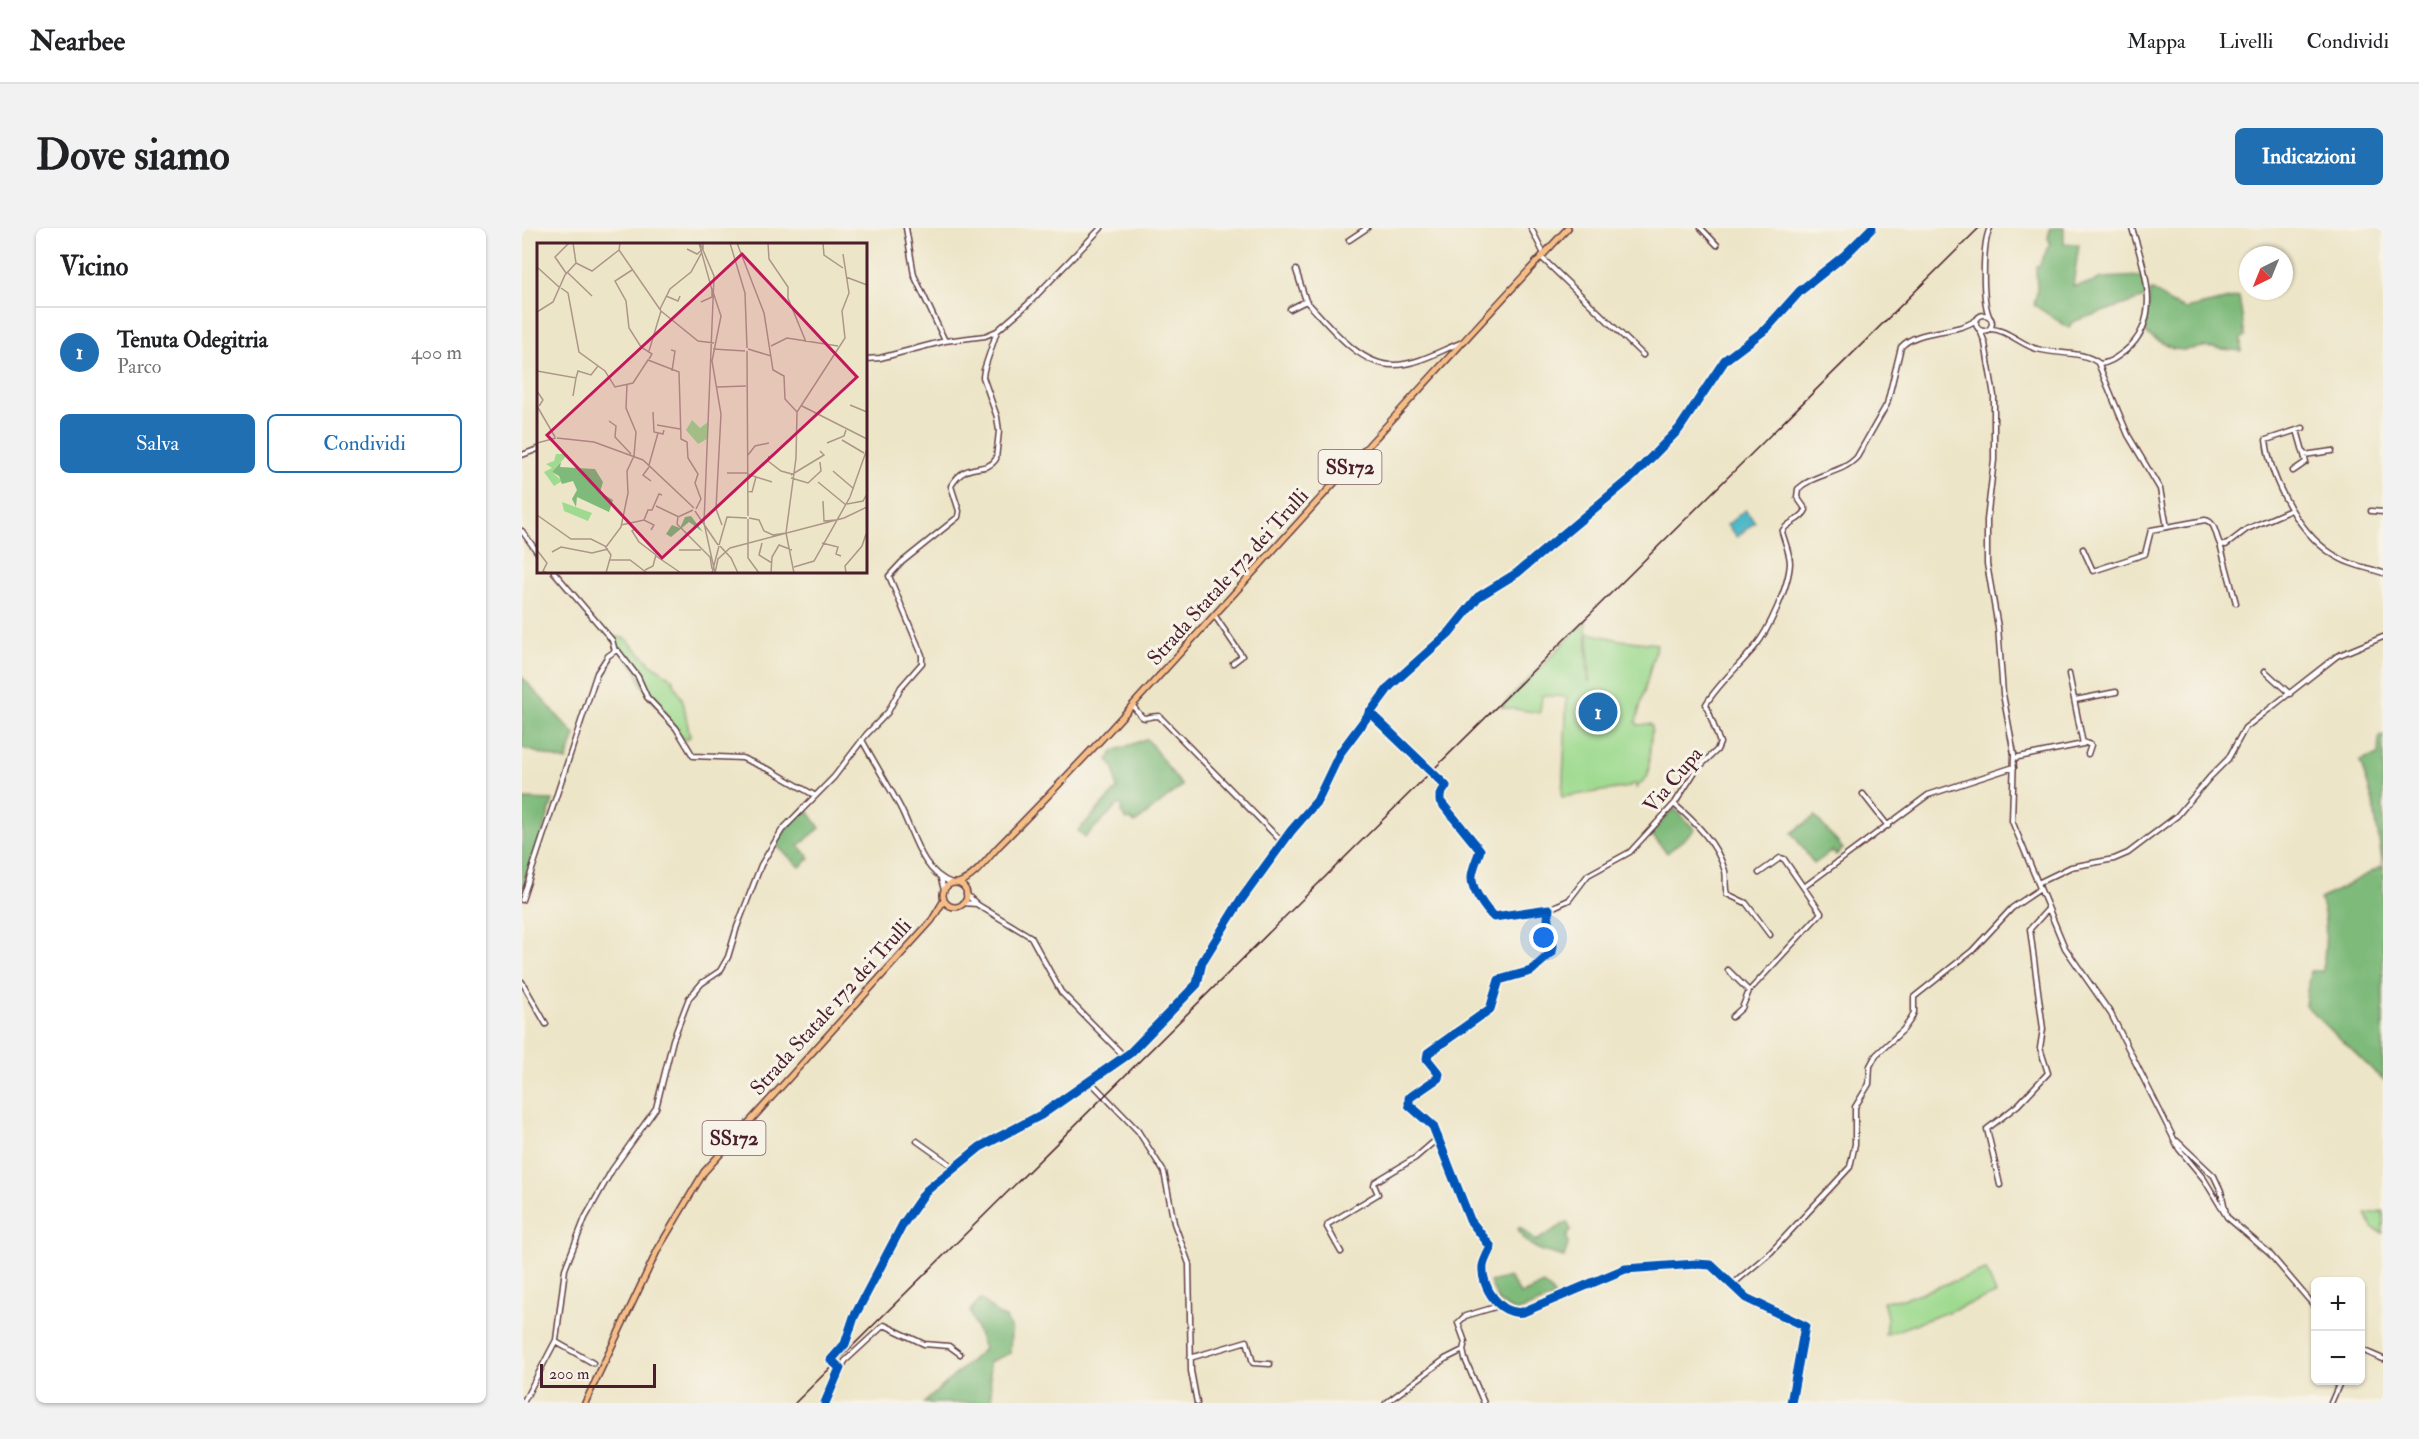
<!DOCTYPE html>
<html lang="it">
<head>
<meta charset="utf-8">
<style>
	:root { --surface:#fff; --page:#f2f2f2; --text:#202124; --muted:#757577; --line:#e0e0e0; --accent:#1f6fb2 }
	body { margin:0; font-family:"IM FELL Double Pica",serif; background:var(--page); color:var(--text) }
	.controls { position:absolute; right:18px; bottom:18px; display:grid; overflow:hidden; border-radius:9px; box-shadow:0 2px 4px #0004 }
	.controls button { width:54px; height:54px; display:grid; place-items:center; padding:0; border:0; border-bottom:2px solid var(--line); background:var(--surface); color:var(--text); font:30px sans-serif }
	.compass { position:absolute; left:1717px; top:18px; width:54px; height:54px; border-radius:50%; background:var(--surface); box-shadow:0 2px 4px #0004; rotate:223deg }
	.scale { position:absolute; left:18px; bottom:15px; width:116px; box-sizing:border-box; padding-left:6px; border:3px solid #4a1f2b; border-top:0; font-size:16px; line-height:21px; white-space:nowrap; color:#4a1f2b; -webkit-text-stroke:4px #f7f3e8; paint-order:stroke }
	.you { position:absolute; left:1022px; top:710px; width:21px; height:21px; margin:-15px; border:4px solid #fff; border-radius:50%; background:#1a73e8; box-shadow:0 0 0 9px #1a73e833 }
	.badge { display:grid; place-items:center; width:39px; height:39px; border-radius:50%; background:var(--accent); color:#fff; font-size:20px; font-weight:700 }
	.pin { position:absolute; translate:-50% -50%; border:3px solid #fff; box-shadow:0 2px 6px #0006 }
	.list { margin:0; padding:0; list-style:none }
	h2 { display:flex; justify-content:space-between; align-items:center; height:78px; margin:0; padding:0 24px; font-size:26px }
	h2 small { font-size:20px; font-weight:400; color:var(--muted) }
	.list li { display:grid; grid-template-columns:39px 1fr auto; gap:18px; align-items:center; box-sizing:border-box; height:90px; padding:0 24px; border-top:2px solid var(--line) }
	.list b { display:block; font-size:22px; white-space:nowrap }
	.list p { margin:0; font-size:20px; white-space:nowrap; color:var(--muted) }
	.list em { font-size:20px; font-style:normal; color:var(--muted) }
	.actions { display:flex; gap:12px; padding:18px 24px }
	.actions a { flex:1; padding:14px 0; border:2px solid var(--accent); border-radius:9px; text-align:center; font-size:21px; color:var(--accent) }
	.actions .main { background:var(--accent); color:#fff }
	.map { position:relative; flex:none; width:1861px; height:1175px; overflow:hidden; border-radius:9px }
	header { display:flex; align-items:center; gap:36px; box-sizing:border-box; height:84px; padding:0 30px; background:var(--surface); border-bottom:2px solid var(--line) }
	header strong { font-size:28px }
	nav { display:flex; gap:33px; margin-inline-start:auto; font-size:21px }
	.intro { display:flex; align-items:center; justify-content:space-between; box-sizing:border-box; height:144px; padding:0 36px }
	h1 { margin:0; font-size:42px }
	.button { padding:15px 27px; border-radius:9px; background:var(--accent); color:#fff; font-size:21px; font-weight:700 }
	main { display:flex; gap:36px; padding:0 36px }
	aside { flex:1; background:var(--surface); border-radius:9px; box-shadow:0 2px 4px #0004 }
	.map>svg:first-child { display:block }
	.green { fill:#9eda8f; stroke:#747c5d; stroke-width:1.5 }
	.forest { fill:#7eba7a; stroke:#646c52; stroke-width:1.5 }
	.water { fill:#4db9c9; stroke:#4c6c7a; stroke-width:1.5 }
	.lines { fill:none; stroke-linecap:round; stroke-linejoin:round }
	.minor-casing { stroke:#623d42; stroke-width:7 }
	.major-casing { stroke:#623d42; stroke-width:8 }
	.minor { stroke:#fff; stroke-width:4 }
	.major { stroke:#f6be87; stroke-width:5 }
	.rail { stroke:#4a1f2b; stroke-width:1.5 }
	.minor-bridge-casing { stroke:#623d42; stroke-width:7; stroke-linecap:butt }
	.minor-bridge { stroke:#fff; stroke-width:4 }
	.cycleway-casing { stroke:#f7f3e8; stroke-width:13 }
	.cycleway { stroke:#0057b8; stroke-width:9 }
	.labels { text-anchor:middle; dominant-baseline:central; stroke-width:6; stroke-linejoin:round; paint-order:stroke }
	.shield { fill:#f7f3e8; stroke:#7e5f64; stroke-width:1.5 }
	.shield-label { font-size:20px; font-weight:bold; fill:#4a1f2b }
	.street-label { font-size:21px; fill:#4a1f2b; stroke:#f7f3e8 }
	.inset-road { fill:none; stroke:#ac9689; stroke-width:1.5 }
	.view { fill:#c2185b; fill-opacity:0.15; stroke:#c2185b; stroke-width:3 }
	.inset-edge { fill:none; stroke:#4a1f2b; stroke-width:3 }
</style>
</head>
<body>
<header>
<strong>Nearbee</strong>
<nav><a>Mappa</a><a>Livelli</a><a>Condividi</a></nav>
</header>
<div class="intro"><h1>Dove siamo</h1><a class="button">Indicazioni</a></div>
<main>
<aside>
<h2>Vicino<small></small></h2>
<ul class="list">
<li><span class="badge">1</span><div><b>Tenuta Odegitria</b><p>Parco</p></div><em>400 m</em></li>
</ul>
<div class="actions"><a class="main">Salva</a><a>Condividi</a></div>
</aside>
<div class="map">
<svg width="1861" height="1175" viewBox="0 0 1861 1175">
	<rect width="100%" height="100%" fill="#f7f3e8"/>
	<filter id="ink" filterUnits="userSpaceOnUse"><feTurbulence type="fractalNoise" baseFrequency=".0167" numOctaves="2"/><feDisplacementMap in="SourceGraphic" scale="12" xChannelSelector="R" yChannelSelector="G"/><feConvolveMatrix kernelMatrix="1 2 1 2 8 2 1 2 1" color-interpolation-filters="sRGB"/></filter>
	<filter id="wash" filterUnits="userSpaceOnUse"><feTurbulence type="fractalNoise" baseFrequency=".008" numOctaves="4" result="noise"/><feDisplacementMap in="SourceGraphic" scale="24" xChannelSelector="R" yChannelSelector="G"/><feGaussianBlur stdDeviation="1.35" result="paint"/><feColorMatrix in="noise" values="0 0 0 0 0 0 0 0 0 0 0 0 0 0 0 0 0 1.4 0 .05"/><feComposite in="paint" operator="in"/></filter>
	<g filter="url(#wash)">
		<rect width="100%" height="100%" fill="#ede5c7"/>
		<path class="green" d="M1064 393 1066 453H1068L1066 405 1098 412 1135 416 1114 494 1116 497 1128 496 1130 498 1126 548 1114 560V556H1109L1108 559 1040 569 1045 469 1020 467 1018 485 979 479Z
			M96 409 104 411 128 435 150 451 161 473 168 509 163 512 133 475 119 455 113 440 91 412Z
			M1861 983V1005L1850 1000 1844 986Z
			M1464 1042 1474 1066 1363 1107 1365 1089 1361 1073 1381 1071Z"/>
		<path class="forest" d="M1528 0H1542V16H1557L1551 58 1570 55 1579 50 1620 48 1625 69 1550 94 1547 100 1512 77 1515 64 1514 38H1517L1528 15 1526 10Z
			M1631 62 1649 75 1663 81 1717 69 1723 109 1719 110V123L1681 119 1662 122 1651 121 1623 105 1628 63Z
			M0 449 53 507 44 533 0 520Z
			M1861 507V852L1783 777 1788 743H1801C1803 718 1807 695 1798 671L1861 638 1851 574 1838 533 1856 527 1857 508Z
			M625 511 660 558 613 595 608 591 604 592 599 584 601 579 597 576 563 609 556 603 595 561 592 540 586 532 591 523Z
			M0 571 31 572 0 668Z
			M283 579 298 600 277 617 288 630 278 639 254 617 262 603Z
			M1152 580 1173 602 1145 625 1129 606Z
			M1293 588 1321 621 1314 627 1310 623 1292 636 1270 605Z
			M1045 994 1049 1002 1045 1007 1046 1017 1042 1029C1023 1024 1005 1021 996 1001L998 999 1014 1013Z
			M987 1049 999 1067 1021 1056 1028 1062 1033 1069 994 1084 977 1074 968 1054Z
			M459 1071 477 1087 484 1090 489 1102 488 1125 467 1134 470 1175H402L462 1121 448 1083Z"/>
		<path class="water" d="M1223 282 1233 294 1215 309 1205 297Z"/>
	</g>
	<g filter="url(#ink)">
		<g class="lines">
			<defs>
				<path id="minor" d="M384 0 392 47 423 113
					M1009 0 1022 26
					M1179 0 1195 17
					M827 12 845 0
					M1019 29 1121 127
					M774 42 784 73
					M768 81 784 73C806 96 837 138 872 137 894 137 918 123 938 115
					M1454 95a8 8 0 1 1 16 0a8 8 0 1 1-16 0Z
					M1467 88C1460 72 1460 16 1468 0
					M1468 101C1485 101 1499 117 1515 121 1536 127 1560 122 1578 136 1588 135 1595 129 1603 123 1642 92 1622 40 1610 0
					M1458 102 1463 115 1472 168V232L1465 292V336L1476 399 1481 466 1492 526 1490 593 1543 720 1589 786 1657 921 1682 951 1705 989 1747 1025 1794 1080
					M344 131 358 130 423 113 463 108 475 103 506 76 579 0
					M1576 135 1606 207 1638 261 1645 299
					M1781 200 1744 212C1749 254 1779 310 1817 330 1831 338 1847 340 1861 345
					M0 227 16 221
					M1782 227 1810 223
					M1771 243 1784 234 1775 202
					M1849 283 1861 284
					M0 303 16 325
					M1698 316 1714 375
					M1561 321 1571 343 1623 326 1629 302 1683 292C1694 294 1693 307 1698 316L1704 317 1725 301 1769 282
					M32 344 90 412 93 423H96L116 449 125 469 154 500 171 528 220 530 250 543 292 567
					M693 388 720 428 711 435
					M1743 443 1768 466
					M1553 472 1594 464
					M610 477C626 497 618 488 637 488L760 614
					M340 512C352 534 365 555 377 577 391 602 398 644 430 655
					M1561 514 1569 517 1566 526
					M1492 530 1561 516 1547 446
					M1341 566 1366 598
					M1152 576C1173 594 1195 615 1203 643 1205 651 1202 658 1205 666L1224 675 1248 707
					M419 651 422 662
					M1516 655 1549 639 1592 631 1606 625 1655 588 1688 549 1706 531 1723 500 1815 428 1861 409
					M1282 659 1406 567 1492 539
					M444 666 456 677 509 709 539 764 602 828
					M0 672 75 445 86 428 93 423
					M441 675 455 676
					M1206 742 1227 763
					M0 754 24 796
					M1210 789 1220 780 1227 763 1299 685 1262 631 1258 630 1237 645
					M567 852 616 903 642 944 652 995 667 1036 669 1143 675 1175
					M395 913 433 940
					M1655 913 1692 948 1699 963 1704 986
					M1478 957 1465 901 1496 877 1526 845 1518 820 1521 801 1508 701 1526 681
					M819 1024 805 999 806 996 856 966 852 957 853 954 893 930 915 911
					M1211 1056 1249 1024 1328 939 1333 916V879L1347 856 1348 838 1354 827 1381 802 1389 791 1392 784V769L1450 723 1490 680 1518 661
					M34 1114 71 1135
					M1838 1121 1861 1131
					M668 1130 725 1113 731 1135 748 1136
					M309 1132 323 1116 332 1089 381 996 404 963 458 919 519 887 608 825 675 756 680 734 716 676 769 603 795 573 818 525 868 458 927 405 956 369 995 345 1111 248 1157 201 1203 132 1244 101 1278 63 1323 27 1350 0
					M1 1175 34 1112 43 1041 63 990 90 942 134 880 151 812 167 770 180 755 198 743 206 729 215 699 239 637 260 602 312 549 344 507 366 484 379 459 400 435V427L367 348 380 334 436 289 437 283 429 258C445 231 464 247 474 231L477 203 475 189 461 149 462 142 475 103
					M303 1175 323 1133 362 1097 402 1116 427 1118 438 1126
					M864 1175 923 1131 941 1122
					M962 1175 943 1131 941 1122 943 1114 936 1095 943 1088 977 1078
					M1269 1175 1283 1098 1224 1070 1189 1037 1174 1036 1103 1041 1001 1084C978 1088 959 1059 961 1038 962 1032 966 1025 969 1019L948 992 911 898 887 877V870L916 850 917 846 905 831 906 825 968 781 977 752 1009 743 1030 724 1031 718 1026 691 1027 681 1047 672 1066 647 1108 624 1153 575 1174 542 1195 522 1198 515 1184 476C1197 455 1216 439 1232 420 1247 402 1267 358 1268 335 1268 326 1263 314 1260 304 1265 293 1279 293 1284 282L1275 269 1276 261C1293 245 1320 246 1335 229L1365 176 1379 119C1396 100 1433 107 1454 92
					M1809 1175 1819 1152"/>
				<path id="major" d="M436 655C452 650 465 631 476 619 510 585 543 550 576 515 733 343 888 170 1046 0
					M421 667a12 12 0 1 1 24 0a12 12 0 1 1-24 0Z
					M63 1175 136 1021 182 944 410 692 422 672"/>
			</defs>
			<use href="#minor" class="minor-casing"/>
			<use href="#major" class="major-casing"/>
			<use href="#minor" class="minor"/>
			<use href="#major" class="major"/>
			<path class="rail" d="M273 1175 1457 0"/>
			<defs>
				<path id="minor-bridge" d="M309 1132 318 1140"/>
			</defs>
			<use href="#minor-bridge" class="minor-bridge-casing"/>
			<use href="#minor-bridge" class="minor-bridge"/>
			<defs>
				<path id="cycleway" d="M847 484 924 558 918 567V573L958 622C956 630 949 642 950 651 950 662 964 682 972 689L1027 681 1026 691 1031 718 1030 724 1009 743 977 752 968 781 906 825 905 831 917 846 916 850 887 870V877L911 898 948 992 969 1019C966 1025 962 1032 961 1038 959 1059 978 1088 1001 1084L1103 1041 1174 1036 1189 1037 1224 1070 1283 1098 1269 1175
					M303 1175 318 1140 309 1132 323 1116 332 1089 381 996 404 963 458 919 519 887 608 825 675 756 680 734 716 676 769 603 795 573 818 525 868 458 927 405 956 369 995 345 1111 248 1157 201 1203 132 1244 101 1278 63 1323 27 1350 0"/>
			</defs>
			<use href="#cycleway" class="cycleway-casing"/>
			<use href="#cycleway" class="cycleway"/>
		</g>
	</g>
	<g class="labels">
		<g class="shield">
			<rect x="796.5" y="222" width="63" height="34" rx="4.5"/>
			<rect x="180.5" y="893" width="63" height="34" rx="4.5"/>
		</g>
		<g class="shield-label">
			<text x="828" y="239">SS172</text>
			<text x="212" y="910">SS172</text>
		</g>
		<g class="street-label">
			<text transform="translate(706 349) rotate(-48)">Strada Statale 172 dei Trulli</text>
			<text transform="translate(1151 552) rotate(-50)">Via Cupa</text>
			<text transform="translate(309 779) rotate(-48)">Strada Statale 172 dei Trulli</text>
		</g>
	</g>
	<g transform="translate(15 15)">
		<rect width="330" height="330" fill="#ede5c7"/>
		<path d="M155 177 163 185 171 179 170 196 161 201 149 187ZM19 211H31L15 229 25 238 17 243 7 229 15 225 9 221 17 218ZM25 259 55 270 51 278 27 268Z" fill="#9eda8f"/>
		<path d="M24 219 23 224 58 226 66 239 63 249 76 257 72 269 40 254 39 264 35 256 40 247 36 238 25 241 22 233 15 229ZM154 273 166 289 152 279 134 294 129 291 135 282 143 285 148 274Z" fill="#7eba7a"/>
		<path class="inset-road" d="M83 0 82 7 124 68 161 98 177 100M162 0 175 47V54L164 59M163 0 177 33 167 280 178 330M193 0 208 50 210 105M200 0 227 70 236 127 247 133 248 156 260 169M231 0 232 16 251 44V55L269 99M286 0 287 12 306 25M150 6 160 11 166 6V0M39 20 55 28 82 7M0 24 22 44M95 27 78 38 89 58 92 85 104 104 115 111 112 116M30 29 55 53M29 30 18 14 32 0M309 34 330 42M24 45 31 50 42 109 68 128 78 144 96 140 111 117 142 129 144 196 150 199 151 215 161 231 158 240 164 256 159 266M175 46 184 73 175 118 184 171 179 266 185 282M129 53 141 58 143 53M123 66 133 46 154 29 165 9M0 69 16 59 28 32 39 20 36 0M234 103 250 95 301 103M176 106 208 108M211 106 234 113M134 107 138 108 135 128M112 108 124 68M210 108 211 273M0 128 39 135 41 128 54 132 61 123M90 141 89 165 99 189 97 213M180 144 209 143M0 148 6 157 2 163M36 153 39 135M313 162 330 169M0 163 18 194M265 163 330 196M116 169 117 189 126 191 127 187M72 178 79 183 78 194 94 211M120 182 143 186M20 195 57 199 106 217 157 265M305 197 327 210M0 200 19 195M290 200 307 193 309 187M211 212 218 203 232 200M232 213 231 218 244 228 255 231M112 222 121 190M112 224 106 232 114 238M296 228 317 246M190 230H210M210 231 235 239M254 232 287 212 283 208M254 235 271 240 284 228 283 219M281 239 309 262M210 248 215 249 219 234M286 258 287 278 299 277M310 261 326 258 330 251M119 263 142 274M156 267 141 274 140 281 173 314 175 326M158 268 181 302M0 272 34 296H54L68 303 74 312 69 330M212 275 222 277 227 288 236 292 249 290M211 276V315L222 330M107 277 111 267H115L122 251 125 252M84 282 107 277 117 282 114 287M99 285 95 288 102 299 119 312 116 323 108 327M225 300 222 312 235 320M285 300 301 304 299 311 304 313M182 302 190 274 210 275M183 303 194 315 201 330M69 304 84 284 91 250 90 228 97 213M0 307 10 320 6 328 10 330M142 307H164M15 309 24 304 55 310 71 306M119 313 144 330M73 317H93L110 330M257 324 277 318 313 254 330 206M175 330 182 303M178 330 181 316 193 305 307 275 330 264M234 330 235 314 242 302 255 307M257 330 249 290 259 215 260 169 308 95 305 68 312 50 306 11M309 330 308 323 325 303 329 291"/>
		<path class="view" d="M205 11 320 134 125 315 10 192Z"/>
		<rect width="330" height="330" class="inset-edge"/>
	</g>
</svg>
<div class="controls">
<button>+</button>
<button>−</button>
</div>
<svg class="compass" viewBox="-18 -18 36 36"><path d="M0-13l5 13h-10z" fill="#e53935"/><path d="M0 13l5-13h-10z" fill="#757577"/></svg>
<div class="scale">200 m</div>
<div class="you"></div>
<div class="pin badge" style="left:1076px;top:484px">1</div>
</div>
</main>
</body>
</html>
